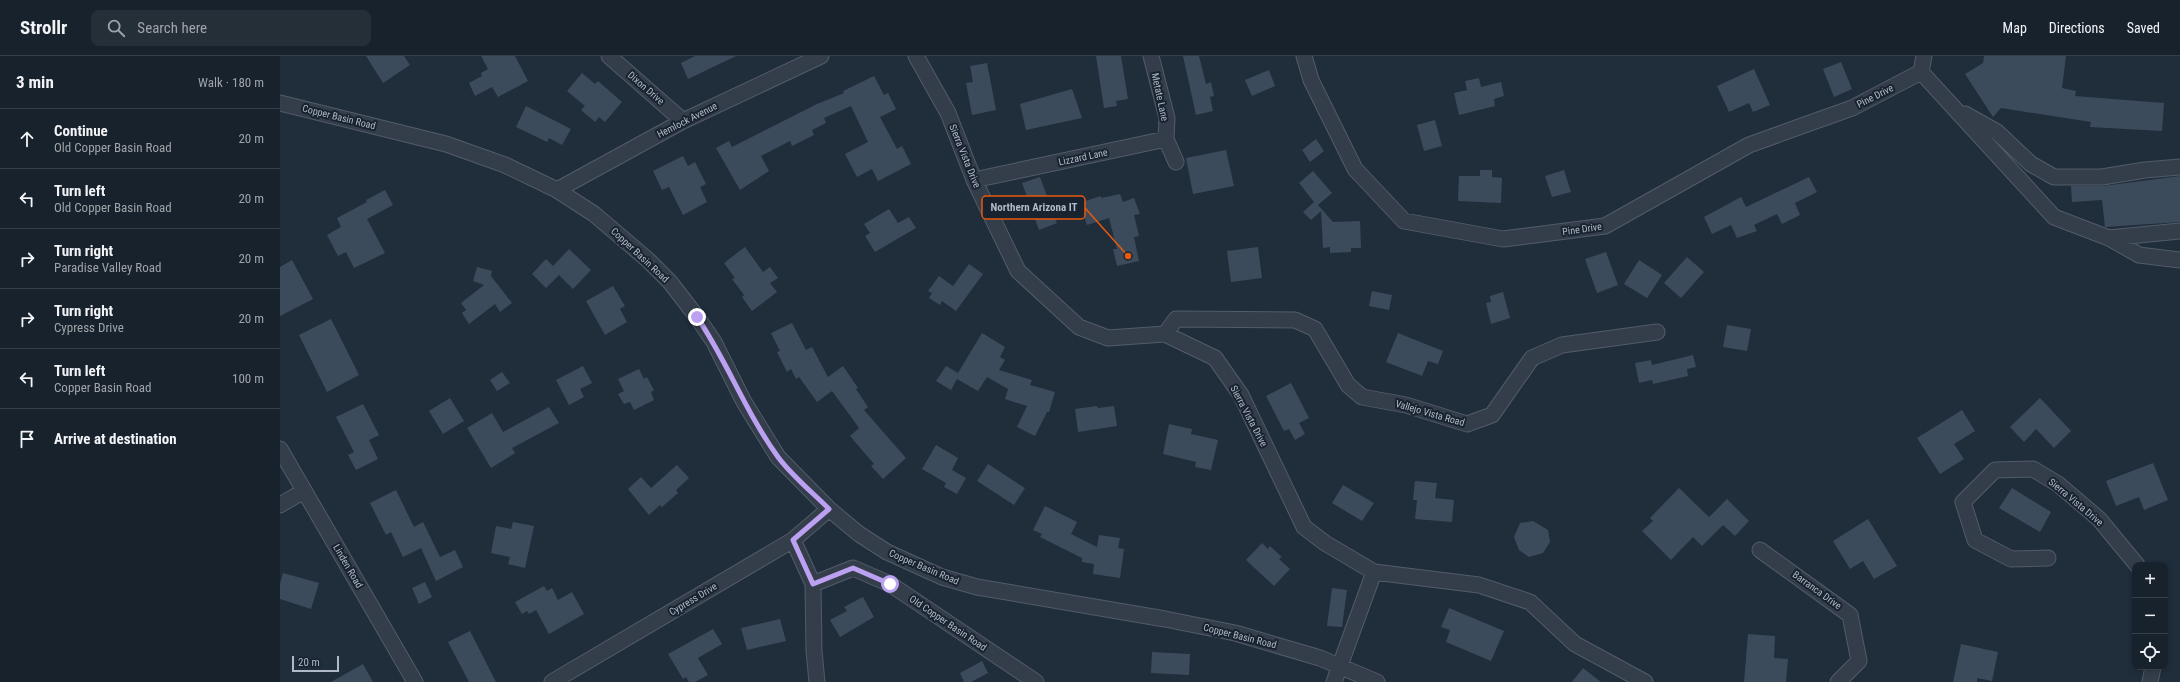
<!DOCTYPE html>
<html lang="en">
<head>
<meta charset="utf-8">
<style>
	:root { --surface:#18222c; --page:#252f38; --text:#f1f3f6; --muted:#9fa4a9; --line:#363f48 }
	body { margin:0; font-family:"Roboto Condensed",sans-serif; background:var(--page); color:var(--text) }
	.controls { position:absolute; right:12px; bottom:12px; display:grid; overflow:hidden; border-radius:8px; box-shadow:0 2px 6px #0003 }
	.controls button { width:36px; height:36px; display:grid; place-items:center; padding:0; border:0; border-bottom:1px solid var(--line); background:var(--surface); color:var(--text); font:20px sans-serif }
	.scale { position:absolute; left:12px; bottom:10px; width:47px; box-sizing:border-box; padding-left:4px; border:2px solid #afb9c7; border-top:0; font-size:11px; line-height:14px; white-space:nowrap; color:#afb9c7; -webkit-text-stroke:3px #192330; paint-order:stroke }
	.stop { position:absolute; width:12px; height:12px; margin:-9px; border:3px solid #bca0f2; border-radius:50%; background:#fff }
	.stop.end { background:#bca0f2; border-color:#fff; box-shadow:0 1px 4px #0008 }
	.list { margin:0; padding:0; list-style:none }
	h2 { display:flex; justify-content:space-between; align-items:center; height:52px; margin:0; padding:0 16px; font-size:17px }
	h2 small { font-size:13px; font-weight:400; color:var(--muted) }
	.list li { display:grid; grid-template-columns:26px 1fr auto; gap:12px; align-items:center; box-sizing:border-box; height:60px; padding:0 16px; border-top:1px solid var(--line) }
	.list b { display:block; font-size:15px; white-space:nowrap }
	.list p { margin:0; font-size:13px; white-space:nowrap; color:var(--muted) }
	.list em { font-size:13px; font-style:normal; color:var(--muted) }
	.icon { flex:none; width:22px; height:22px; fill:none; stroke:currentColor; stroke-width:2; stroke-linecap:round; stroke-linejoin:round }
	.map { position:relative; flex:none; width:1900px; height:626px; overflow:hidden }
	header { display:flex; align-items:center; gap:24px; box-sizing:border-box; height:56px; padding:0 20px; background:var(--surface); border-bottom:1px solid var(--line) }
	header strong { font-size:19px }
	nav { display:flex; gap:22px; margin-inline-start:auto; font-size:14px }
	.search { width:280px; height:36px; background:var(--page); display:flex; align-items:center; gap:10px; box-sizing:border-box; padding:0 14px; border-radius:8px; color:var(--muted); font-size:15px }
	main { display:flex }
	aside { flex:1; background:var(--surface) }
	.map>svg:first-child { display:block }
	.building { fill:#3c4b5b }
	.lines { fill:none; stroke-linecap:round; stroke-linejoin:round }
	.minor-casing { stroke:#525c69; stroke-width:17 }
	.minor { stroke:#343e4b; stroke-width:15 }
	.route { stroke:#bca0f2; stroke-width:5 }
	.labels { text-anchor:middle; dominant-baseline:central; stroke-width:4; stroke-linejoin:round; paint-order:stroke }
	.street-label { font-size:10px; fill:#afb9c7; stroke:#192330 }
	.leader { fill:none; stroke:#e8590c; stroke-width:1.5 }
	.callout-dot { fill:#e8590c; stroke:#192330; stroke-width:1.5 }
	.callout { fill:#192330; stroke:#e8590c; stroke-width:1.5 }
	.callout-label { font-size:11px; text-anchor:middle; font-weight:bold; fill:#afb9c7 }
</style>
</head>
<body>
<header>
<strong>Strollr</strong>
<div class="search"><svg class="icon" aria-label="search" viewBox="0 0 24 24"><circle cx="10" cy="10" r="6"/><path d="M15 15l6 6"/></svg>Search here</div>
<nav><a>Map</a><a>Directions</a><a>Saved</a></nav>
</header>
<main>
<aside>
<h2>3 min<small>Walk · 180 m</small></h2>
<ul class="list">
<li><svg class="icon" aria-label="ahead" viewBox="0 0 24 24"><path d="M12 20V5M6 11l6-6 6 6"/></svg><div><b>Continue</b><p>Old Copper Basin Road</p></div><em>20 m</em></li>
<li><svg class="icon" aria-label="left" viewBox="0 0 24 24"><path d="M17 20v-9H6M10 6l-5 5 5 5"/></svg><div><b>Turn left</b><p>Old Copper Basin Road</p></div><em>20 m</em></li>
<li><svg class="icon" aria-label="right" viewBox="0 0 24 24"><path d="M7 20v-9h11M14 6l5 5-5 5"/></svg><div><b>Turn right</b><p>Paradise Valley Road</p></div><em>20 m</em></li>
<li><svg class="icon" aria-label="right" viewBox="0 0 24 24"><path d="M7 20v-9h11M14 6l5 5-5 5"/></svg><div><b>Turn right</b><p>Cypress Drive</p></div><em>20 m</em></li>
<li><svg class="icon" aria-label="left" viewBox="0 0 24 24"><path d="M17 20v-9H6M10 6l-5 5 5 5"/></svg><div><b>Turn left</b><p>Copper Basin Road</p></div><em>100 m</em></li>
<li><svg class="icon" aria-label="arrive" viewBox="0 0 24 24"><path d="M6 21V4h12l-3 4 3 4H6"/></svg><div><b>Arrive at destination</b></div></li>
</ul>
</aside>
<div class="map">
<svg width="1900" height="626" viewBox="0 0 1900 626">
	<rect width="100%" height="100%" fill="#202d3b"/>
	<path class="building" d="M86 0H124L130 9 103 27Z
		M201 0H235L248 25 218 41 212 31 195 40 189 27 202 20 201 17 208 13Z
		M415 0H456L408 23 401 7Z
		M816 0H841L848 43 836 45 837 50 824 52Z
		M903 0H919L926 28 931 26 934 40 930 41 933 55 916 59Z
		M1704 0H1786L1782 32 1796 35 1795 40 1884 47 1882 75 1810 71 1811 66 1721 52 1713 61 1685 18 1703 7Z
		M1561 6 1572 33 1554 41 1543 13Z
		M707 7 716 54 692 59 686 27 693 26 690 10Z
		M1474 13 1490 49 1473 56 1469 47 1449 56 1437 30Z
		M989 14 995 30 972 40 965 24Z
		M302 17 315 28 318 25 342 46 325 66 319 61 315 66 301 54 305 50 287 35Z
		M594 20 604 39 608 37 616 53 600 61 617 93 622 90 631 108 598 125 592 113 577 121 565 98 588 86 571 50 544 62 546 67 532 74 534 79 512 90 510 85 481 100 489 115 460 134 436 92 449 85 452 91 537 48 564 37 563 35Z
		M1199 22 1201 31 1221 26 1224 40 1214 43 1215 50 1179 59 1174 37 1187 34 1185 25Z
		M792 33 802 62 746 74 740 48Z
		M246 50 291 73 282 89 269 82 267 86 236 71Z
		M1155 64 1162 90 1144 95 1137 69Z
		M1036 83 1044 95 1030 106 1022 94Z
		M946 94 954 130 913 138 906 102Z
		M403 100 408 110 415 106 426 128 420 131 427 146 403 159 389 131 382 134 373 115Z
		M1200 114H1212V121L1222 122 1221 147 1178 145 1179 120H1200Z
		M1284 114 1291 136 1272 141 1265 120Z
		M1033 115 1052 137 1038 149 1053 166 1080 165 1081 192H1071V196L1050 197V191L1043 192 1041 155 1031 164 1023 156 1034 146 1019 127Z
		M1900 120V166L1825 171 1822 144 1792 146 1791 130H1823Z
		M760 121 777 167 759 174 742 127Z
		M1529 121 1537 136 1515 147 1520 159 1502 168 1497 158 1474 169 1477 175 1457 182 1451 169 1432 178 1424 161 1461 141 1466 151Z
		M105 134 113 149 87 163 105 197 74 212 66 196 58 200 47 179 61 171 57 162 87 146 86 144Z
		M840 138 843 146 854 142 860 158 854 159 859 180 854 181 859 205 837 210 833 193H837L829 162 807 169 799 147 821 140V142Z
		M609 153 618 167 629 161 636 172 595 196 585 180 590 177 584 168Z
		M465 191 483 216 490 211 498 222 490 227 497 236 472 255 462 241 464 239 452 223 455 222 444 207Z
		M978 191 982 222 951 226 947 195Z
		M289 193 311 214 293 233 279 219 266 232 252 218 266 203 273 210Z
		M1326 196 1338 229 1317 237 1305 203Z
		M1407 201 1424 216 1401 242 1384 227Z
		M12 204 33 243 0 260V211Z
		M1359 204 1382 219 1367 242 1344 228Z
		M689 208 703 218 676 255 662 245 660 249 649 242 652 237 648 235 659 220 673 230Z
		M197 211 212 215 211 220 232 247 220 256 215 248 189 268 182 257 186 254 181 247 204 229 193 225Z
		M333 230 345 250 340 253 347 266 325 279 306 245Z
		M1092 235 1112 239 1109 254 1089 250Z
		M1223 236 1230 262 1211 268 1206 247 1211 246 1210 240Z
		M51 263 79 319 47 336 19 279Z
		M512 267 526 294 532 291 548 321 563 310 578 332 576 333 588 351 584 354 626 402 603 423 591 410 594 408 570 380 579 372 552 335 537 346 519 321 516 323 511 313 507 316 497 296 500 295 491 277Z
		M1447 269 1471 273 1467 295 1443 291Z
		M702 277 725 291 720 301 725 304 719 314 752 324 750 329 775 336 769 356H767L755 380 737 371 747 350 725 343 728 333 707 321 698 335 677 323 671 334 656 325 666 310 678 317Z
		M1118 277 1163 295 1158 308 1148 305 1142 320 1106 306Z
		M1413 299 1416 311 1407 313 1408 320 1373 328 1372 324 1359 327 1355 307 1371 304 1372 309Z
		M303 310 312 327 300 333 304 341 289 349 276 324Z
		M359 313 364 323 367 321 374 334 371 336 374 344 354 354 350 346 344 348 338 338 344 335 338 323Z
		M222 316 230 327 217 335 210 324Z
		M1011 327 1029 362 1019 367 1025 378 1015 384 1009 373 1004 375 986 340Z
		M170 342 184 365 163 378 149 355Z
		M1760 342 1791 375 1774 392 1756 373 1744 386 1730 371Z
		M83 348 99 379 89 384 98 403 76 414 68 399 74 396 56 361Z
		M817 350 818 352 834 350 837 370 798 376 795 353Z
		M269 351 279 367 232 392 235 397 211 412 187 372 212 357 223 376Z
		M1682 354 1695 375 1674 388 1684 403 1660 418 1637 382Z
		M889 368 912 373 911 378 938 384 931 414 915 411 916 406 883 398Z
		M656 389 678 402 672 414 686 422 677 438 664 431 666 427 642 413Z
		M1873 407 1888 444 1864 454 1859 441 1836 450 1826 425Z
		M708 408 745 432 734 449 697 425Z
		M397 409 409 422 396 434 398 437 382 451 380 449 369 459 348 433 361 421 371 432Z
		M1135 425 1157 427 1155 442 1174 444 1172 466 1135 463 1137 444H1133Z
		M1063 429 1094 447 1082 465 1052 447Z
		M1399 432 1429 461 1447 443 1469 465 1455 480 1443 469 1422 490 1413 481 1391 504 1362 475 1373 465 1370 462Z
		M1732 432 1771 456 1760 476 1719 452Z
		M116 434 134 471 143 466 160 501 175 494 183 511 156 525 141 492 123 501 111 476 106 479 90 447Z
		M765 450 797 466 791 478 817 491 819 479 840 482 838 492 844 493 840 522 813 518 814 508 802 506V502L760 481 762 478 753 474Z
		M1588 463 1617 510 1594 523 1583 505 1570 513 1553 485Z
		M1253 465 1268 474 1270 486 1263 497 1249 501 1239 494 1234 481 1240 467Z
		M233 466 254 470 245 512 228 508 230 501 211 497 216 470 231 473Z
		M982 487 988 493 990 490 1002 501 999 503 1010 513 994 530 966 504Z
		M3 517 39 527 31 553 0 543V528Z
		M145 526 152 541 139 548 132 532Z
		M264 530 267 535 272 532 278 544 292 536 304 558 269 578 256 554 249 558 247 555 242 558 235 546Z
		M1052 532 1067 534 1062 571 1047 570Z
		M583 541 594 561 560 581 550 564 567 555 564 551Z
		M1169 552 1224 575 1211 605 1166 586 1170 574 1161 571Z
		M500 563 506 585 467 594 461 572Z
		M433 573 442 588 418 602 428 619 415 626H409L406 621 403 623 388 598Z
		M190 575 216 626H189L168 586Z
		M1468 578 1495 580 1494 602 1508 603 1506 626H1464Z
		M1681 588 1718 596 1712 625 1697 622V626H1673Z
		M872 596 910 598 909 619 871 617Z
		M702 605 708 617 691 626H684L680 617Z
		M83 608 93 626H51Z
		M1303 612 1321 626H1292Z"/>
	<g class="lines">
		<defs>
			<path id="minor" d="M329 0 403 65
				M636 0 668 57 694 124 738 215 799 271 828 282 885 278 935 302 961 339 1024 471 1045 487 1094 516 1199 529 1250 546 1295 588 1365 626
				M871 0 887 62 886 83
				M1024 0 1031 24 1075 113 1124 165 1223 183 1325 170 1469 89 1572 52 1641 16
				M1641 16 1774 161 1829 182 1900 175
				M1641 16 1644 0
				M0 47 166 88 225 109 277 134 314 158 368 204 390 226 417 261 434 286 464 346 498 401 549 453 579 478 607 496 662 521 697 531 885 563 955 577 1040 602 1097 626
				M1685 58 1717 76 1751 108 1774 121H1822L1865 114 1900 111
				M694 124 886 83 896 106
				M277 134 403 65 541 0
				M1829 182 1859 199 1900 204
				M885 278 896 263 1015 264 1035 273 1068 329 1082 341 1126 349 1187 368 1212 359 1252 302 1282 289 1377 276
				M0 393 135 626
				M0 449 24 435
				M513 484 533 528 534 595 537 626
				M1480 494 1570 559 1579 605 1558 626
				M1768 502 1731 503 1695 484 1683 446 1715 414 1753 413 1778 428 1819 463 1857 509
				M533 528 573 512 610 528 756 626
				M272 626 513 484 549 453
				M1054 626 1094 516
				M1870 626 1873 611"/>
		</defs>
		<use href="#minor" class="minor-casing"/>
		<use href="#minor" class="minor"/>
	</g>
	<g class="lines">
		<path class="route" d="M417 261C447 305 466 357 498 401 512 420 532 436 549 453L513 484 533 528 573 512 610 528"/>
	</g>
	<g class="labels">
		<g class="street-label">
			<text transform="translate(366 32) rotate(41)">Dixon Drive</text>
			<text transform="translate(1595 40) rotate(-27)">Pine Drive</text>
			<text transform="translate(880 41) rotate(78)">Metate Lane</text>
			<text transform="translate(59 61) rotate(14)">Copper Basin Road</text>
			<text transform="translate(407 64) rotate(-27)">Hemlock Avenue</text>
			<text transform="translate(685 100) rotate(68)">Sierra Vista Drive</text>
			<text transform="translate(803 101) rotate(-12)">Lizzard Lane</text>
			<text transform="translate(1302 173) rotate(-8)">Pine Drive</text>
			<text transform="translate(360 199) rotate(43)">Copper Basin Road</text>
			<text transform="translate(1150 357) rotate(16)">Vallejo Vista Road</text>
			<text transform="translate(969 360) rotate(62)">Sierra Vista Drive</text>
			<text transform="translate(1796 446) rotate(40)">Sierra Vista Drive</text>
			<text transform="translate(68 510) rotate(60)">Linden Road</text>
			<text transform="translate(644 511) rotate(23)">Copper Basin Road</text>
			<text transform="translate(1537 534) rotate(36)">Barranca Drive</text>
			<text transform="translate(413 543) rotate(-31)">Cypress Drive</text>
			<text transform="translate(668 567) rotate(34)">Old Copper Basin Road</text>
			<text transform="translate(960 580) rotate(14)">Copper Basin Road</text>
		</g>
	</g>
	<path class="leader" d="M848 200L805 152"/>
	<circle class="callout-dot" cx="848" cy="200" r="4"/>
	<rect class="callout" x="702" y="140" width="103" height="23" rx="4"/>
	<g class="callout-label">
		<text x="754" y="155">Northern Arizona IT</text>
	</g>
</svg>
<div class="controls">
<button>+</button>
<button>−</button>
<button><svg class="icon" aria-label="locate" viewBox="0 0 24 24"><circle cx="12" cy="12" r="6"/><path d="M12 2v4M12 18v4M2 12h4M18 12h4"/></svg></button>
</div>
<div class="scale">20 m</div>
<div class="stop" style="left:610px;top:528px"></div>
<div class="stop end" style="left:417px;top:261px"></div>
</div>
</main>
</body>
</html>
